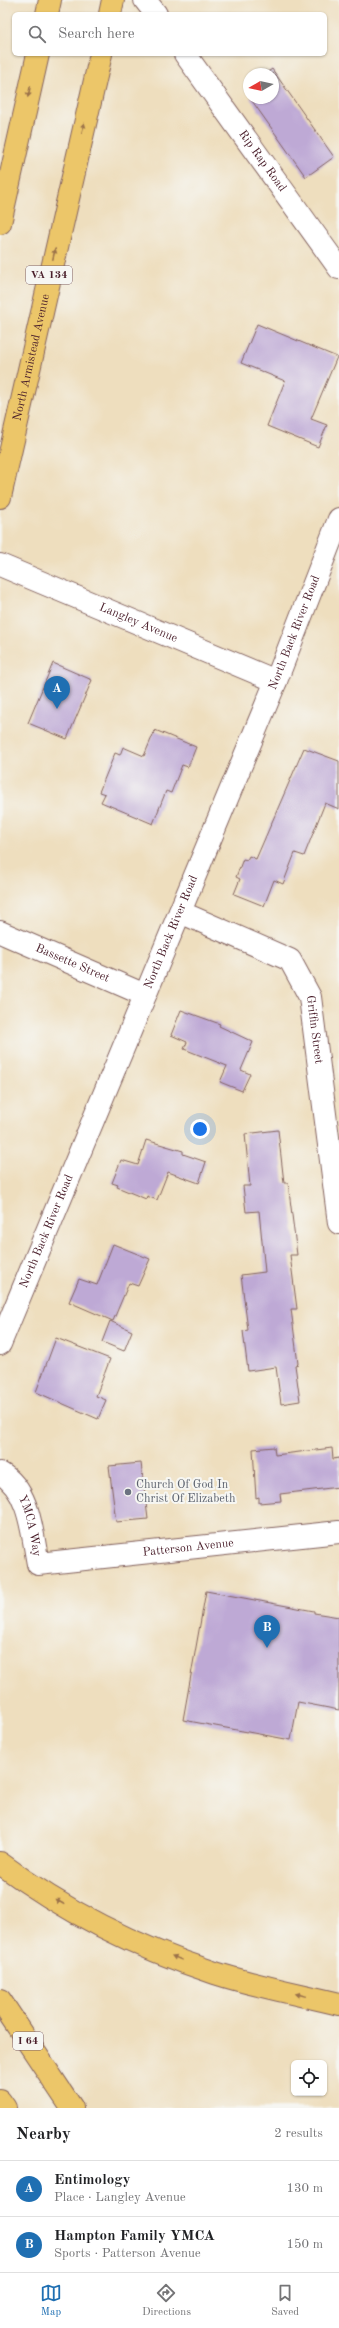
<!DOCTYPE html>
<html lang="en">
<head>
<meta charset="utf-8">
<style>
	:root { --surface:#fff; --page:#f6f6f6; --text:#202124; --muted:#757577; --line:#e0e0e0; --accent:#1f6fb2 }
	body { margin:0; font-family:"Old Standard TT",serif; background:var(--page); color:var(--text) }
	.controls { position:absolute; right:12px; bottom:12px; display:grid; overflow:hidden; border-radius:6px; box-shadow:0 1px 3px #0004 }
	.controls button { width:36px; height:36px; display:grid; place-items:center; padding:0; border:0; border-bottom:1px solid var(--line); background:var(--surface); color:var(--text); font:20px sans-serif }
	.compass { position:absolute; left:243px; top:68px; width:36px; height:36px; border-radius:50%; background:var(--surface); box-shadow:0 1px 3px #0004; rotate:261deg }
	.you { position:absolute; left:200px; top:1129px; width:14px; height:14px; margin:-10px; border:3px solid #fff; border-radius:50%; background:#1a73e8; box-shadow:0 0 0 6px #1a73e833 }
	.badge { display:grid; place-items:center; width:26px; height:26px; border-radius:50%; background:var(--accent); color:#fff; font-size:13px; font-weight:700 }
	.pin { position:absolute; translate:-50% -33px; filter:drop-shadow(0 1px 2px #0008) }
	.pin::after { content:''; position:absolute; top:21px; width:14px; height:12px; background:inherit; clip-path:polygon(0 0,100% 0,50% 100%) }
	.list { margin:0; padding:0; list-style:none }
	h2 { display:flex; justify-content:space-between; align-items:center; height:52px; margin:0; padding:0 16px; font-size:17px }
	h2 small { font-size:13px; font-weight:400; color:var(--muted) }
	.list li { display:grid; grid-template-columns:26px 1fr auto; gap:12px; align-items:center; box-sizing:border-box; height:56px; padding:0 16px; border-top:1px solid var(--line) }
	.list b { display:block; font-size:15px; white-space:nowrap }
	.list p { margin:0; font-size:13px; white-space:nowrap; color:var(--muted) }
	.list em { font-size:13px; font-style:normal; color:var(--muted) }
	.icon { flex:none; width:22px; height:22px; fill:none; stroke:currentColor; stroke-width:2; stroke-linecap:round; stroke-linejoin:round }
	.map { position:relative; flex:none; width:339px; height:2108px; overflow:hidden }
	.search { position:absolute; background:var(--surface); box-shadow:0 1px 3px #0004; left:12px; right:12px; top:12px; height:44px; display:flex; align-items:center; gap:10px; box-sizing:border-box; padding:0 14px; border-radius:6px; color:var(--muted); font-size:15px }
	.sheet { height:164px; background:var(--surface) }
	nav { display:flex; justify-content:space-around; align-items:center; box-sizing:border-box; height:56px; border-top:1px solid var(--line); background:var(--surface); font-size:11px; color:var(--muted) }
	nav a { display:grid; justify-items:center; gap:2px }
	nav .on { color:var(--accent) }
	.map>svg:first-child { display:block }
	.building { fill:#bea9d5 }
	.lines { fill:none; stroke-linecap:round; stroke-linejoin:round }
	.street-casing { stroke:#83625e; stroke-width:24 }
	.primary-casing { stroke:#83625e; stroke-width:24 }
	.highway-casing { stroke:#83625e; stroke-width:24 }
	.street { stroke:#fff; stroke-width:22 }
	.primary { stroke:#ecc669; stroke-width:22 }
	.highway { stroke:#ecc669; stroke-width:22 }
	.oneway { fill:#9b724a }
	.worship-dot { fill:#6b7280; stroke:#f6f6f2; stroke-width:1.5 }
	.labels { text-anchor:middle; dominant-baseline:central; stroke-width:4; stroke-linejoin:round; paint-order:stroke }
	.shield { fill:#f6f6f2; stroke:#7e6067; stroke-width:1 }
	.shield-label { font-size:11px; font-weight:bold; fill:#4a1f2b }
	.street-label { font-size:12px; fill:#4a1f2b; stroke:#f6f6f2 }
	.worship-label { font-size:12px; fill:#5b616d; stroke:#f6f6f2; text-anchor:start }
</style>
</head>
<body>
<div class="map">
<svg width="339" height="2108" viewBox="0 0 339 2108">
	<rect width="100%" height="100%" fill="#f6f6f2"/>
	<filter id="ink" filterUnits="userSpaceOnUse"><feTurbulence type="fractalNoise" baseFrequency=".025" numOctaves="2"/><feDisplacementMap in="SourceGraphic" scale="8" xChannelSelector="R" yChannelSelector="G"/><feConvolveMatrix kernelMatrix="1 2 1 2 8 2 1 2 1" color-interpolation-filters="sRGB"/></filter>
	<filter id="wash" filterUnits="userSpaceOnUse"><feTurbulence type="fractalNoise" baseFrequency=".012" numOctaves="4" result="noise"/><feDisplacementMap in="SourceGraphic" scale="16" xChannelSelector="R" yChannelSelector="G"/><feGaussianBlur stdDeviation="0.9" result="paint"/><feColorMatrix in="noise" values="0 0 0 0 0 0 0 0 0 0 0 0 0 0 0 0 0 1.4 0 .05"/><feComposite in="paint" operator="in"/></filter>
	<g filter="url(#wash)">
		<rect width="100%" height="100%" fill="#eedebe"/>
		<g id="blocks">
			<path class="building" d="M272 69 334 157 306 177 250 98H273V74H265Z
				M257 324 337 357 311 419 327 425 318 447 267 426 285 381 241 363Z
				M53 663 92 680 67 739 28 723Z
				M155 730 196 747 188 767 182 765 171 793 166 791 153 824 101 802 105 794 99 792 115 753 120 755 123 747 144 756Z
				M304 748 339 761V809L325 803 304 856 295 853 283 884 274 880 264 906 234 894 240 879 236 877 243 859 247 860 249 856 256 859Z
				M181 1010 220 1024 219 1026 253 1042 241 1070 250 1074 242 1091 220 1082 227 1066 184 1049 187 1042 171 1035Z
				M278 1130 284 1183H288L297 1255H290L297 1309H291L298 1364 295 1365 300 1401 281 1404 276 1367 248 1371 243 1331 248 1330 241 1275 265 1272 259 1211 246 1212 243 1186H250L245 1134Z
				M146 1140 183 1151V1154L206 1162 199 1183 168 1172 157 1200 147 1196 146 1199 117 1187 118 1185 112 1183 121 1160 138 1165Z
				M113 1244 150 1259 138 1286 129 1283 113 1321 69 1302 79 1279 97 1285Z
				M110 1321 132 1331 124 1351 102 1342Z
				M56 1338 110 1359 96 1396 106 1400 98 1419 36 1392Z
				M274 1447 275 1455 332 1448 333 1459 339 1458V1487L280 1494 281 1501 259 1503V1497L256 1498 253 1449Z
				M141 1463 148 1519 116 1522 109 1466Z
				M206 1591 314 1611V1613L339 1617V1710L298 1702 291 1740 183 1720Z"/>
		</g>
	</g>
	<g filter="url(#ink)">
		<use href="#blocks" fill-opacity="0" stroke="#83625e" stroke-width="1"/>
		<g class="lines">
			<defs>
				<g id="street">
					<path d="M145 0 156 14"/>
					<path id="s1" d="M185 54 339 268"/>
					<path id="s2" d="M0 565 276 681"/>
					<path id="s3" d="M180 912 290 960 310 997 339 1223"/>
					<path id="s4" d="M0 932 145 995"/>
					<path id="s5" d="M0 1344 276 681 339 519"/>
					<path id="s6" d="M0 1473C30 1490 32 1533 38 1564L339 1532"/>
				</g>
				<g id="primary">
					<path d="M47 14 50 0"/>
					<path d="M110 14 113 0"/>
					<path d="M0 223 38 54"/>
					<path id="s7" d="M0 497 101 54"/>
				</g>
				<path id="highway" d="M0 1863C64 1911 139 1948 215 1973 255 1986 298 1994 339 2004
					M0 2000 72 2108
					M0 2101 5 2108"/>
			</defs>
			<use href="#street" class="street-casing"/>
			<use href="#primary" class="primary-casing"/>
			<use href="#highway" class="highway-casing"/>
			<use href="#street" class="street"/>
			<use href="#primary" class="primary"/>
			<use href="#highway" class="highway"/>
		</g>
		<defs><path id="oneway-solid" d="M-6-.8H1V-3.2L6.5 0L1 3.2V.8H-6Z"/></defs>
		<g class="oneway">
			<use href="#oneway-solid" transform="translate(29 92) rotate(103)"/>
			<use href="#oneway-solid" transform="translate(83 128) rotate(-77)"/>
			<use href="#oneway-solid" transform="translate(54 254) rotate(-77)"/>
			<use href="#oneway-solid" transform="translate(60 1902) rotate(-150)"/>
			<use href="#oneway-solid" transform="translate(177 1958) rotate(-158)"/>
			<use href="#oneway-solid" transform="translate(301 1995) rotate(-166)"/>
		</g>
	</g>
	<circle class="worship-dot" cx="128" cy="1492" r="4"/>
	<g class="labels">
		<g class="shield">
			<rect x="26" y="266" width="46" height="18" rx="3"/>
			<rect x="13" y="2032" width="30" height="18" rx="3"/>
		</g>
		<g class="shield-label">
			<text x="49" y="275">VA 134</text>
			<text x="28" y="2041">I 64</text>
		</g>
		<g class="street-label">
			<text stroke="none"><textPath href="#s1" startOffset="132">Rip Rap Road</textPath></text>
			<text stroke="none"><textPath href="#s7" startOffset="143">North Armistead Avenue</textPath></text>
			<text stroke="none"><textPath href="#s2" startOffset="150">Langley Avenue</textPath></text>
			<text stroke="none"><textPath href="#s5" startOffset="770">North Back River Road</textPath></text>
			<text stroke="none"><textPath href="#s5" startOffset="446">North Back River Road</textPath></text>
			<text stroke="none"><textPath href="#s4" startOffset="79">Bassette Street</textPath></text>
			<text stroke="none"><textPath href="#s3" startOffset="195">Griffin Street</textPath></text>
			<text stroke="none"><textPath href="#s5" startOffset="122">North Back River Road</textPath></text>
			<text stroke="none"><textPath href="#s6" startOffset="63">YMCA Way</textPath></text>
			<text stroke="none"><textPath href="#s6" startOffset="253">Patterson Avenue</textPath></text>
		</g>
		<g class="worship-label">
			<text x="136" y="1485">Church Of God In<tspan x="136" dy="14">Christ Of Elizabeth</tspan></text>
		</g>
	</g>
</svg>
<div class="controls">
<button><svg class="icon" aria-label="locate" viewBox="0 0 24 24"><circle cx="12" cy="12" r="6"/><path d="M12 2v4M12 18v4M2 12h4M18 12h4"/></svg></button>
</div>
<svg class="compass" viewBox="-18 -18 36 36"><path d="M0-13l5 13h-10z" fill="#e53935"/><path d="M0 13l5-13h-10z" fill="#757577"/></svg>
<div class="you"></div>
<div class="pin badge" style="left:57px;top:709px">A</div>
<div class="pin badge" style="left:267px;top:1648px">B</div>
<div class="search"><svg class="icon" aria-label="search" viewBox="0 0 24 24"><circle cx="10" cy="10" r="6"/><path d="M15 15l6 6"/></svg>Search here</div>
</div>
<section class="sheet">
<h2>Nearby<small>2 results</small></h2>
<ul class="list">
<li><span class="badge">A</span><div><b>Entimology</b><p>Place · Langley Avenue</p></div><em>130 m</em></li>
<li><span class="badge">B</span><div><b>Hampton Family YMCA</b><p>Sports · Patterson Avenue</p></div><em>150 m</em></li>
</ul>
</section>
<nav>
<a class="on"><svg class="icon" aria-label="map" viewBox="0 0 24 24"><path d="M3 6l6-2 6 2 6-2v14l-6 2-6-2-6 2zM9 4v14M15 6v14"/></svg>Map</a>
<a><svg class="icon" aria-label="directions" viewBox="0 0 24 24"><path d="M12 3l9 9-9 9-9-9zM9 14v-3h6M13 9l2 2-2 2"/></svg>Directions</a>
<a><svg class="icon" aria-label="saved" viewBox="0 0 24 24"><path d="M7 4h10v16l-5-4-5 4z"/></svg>Saved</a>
</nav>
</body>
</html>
